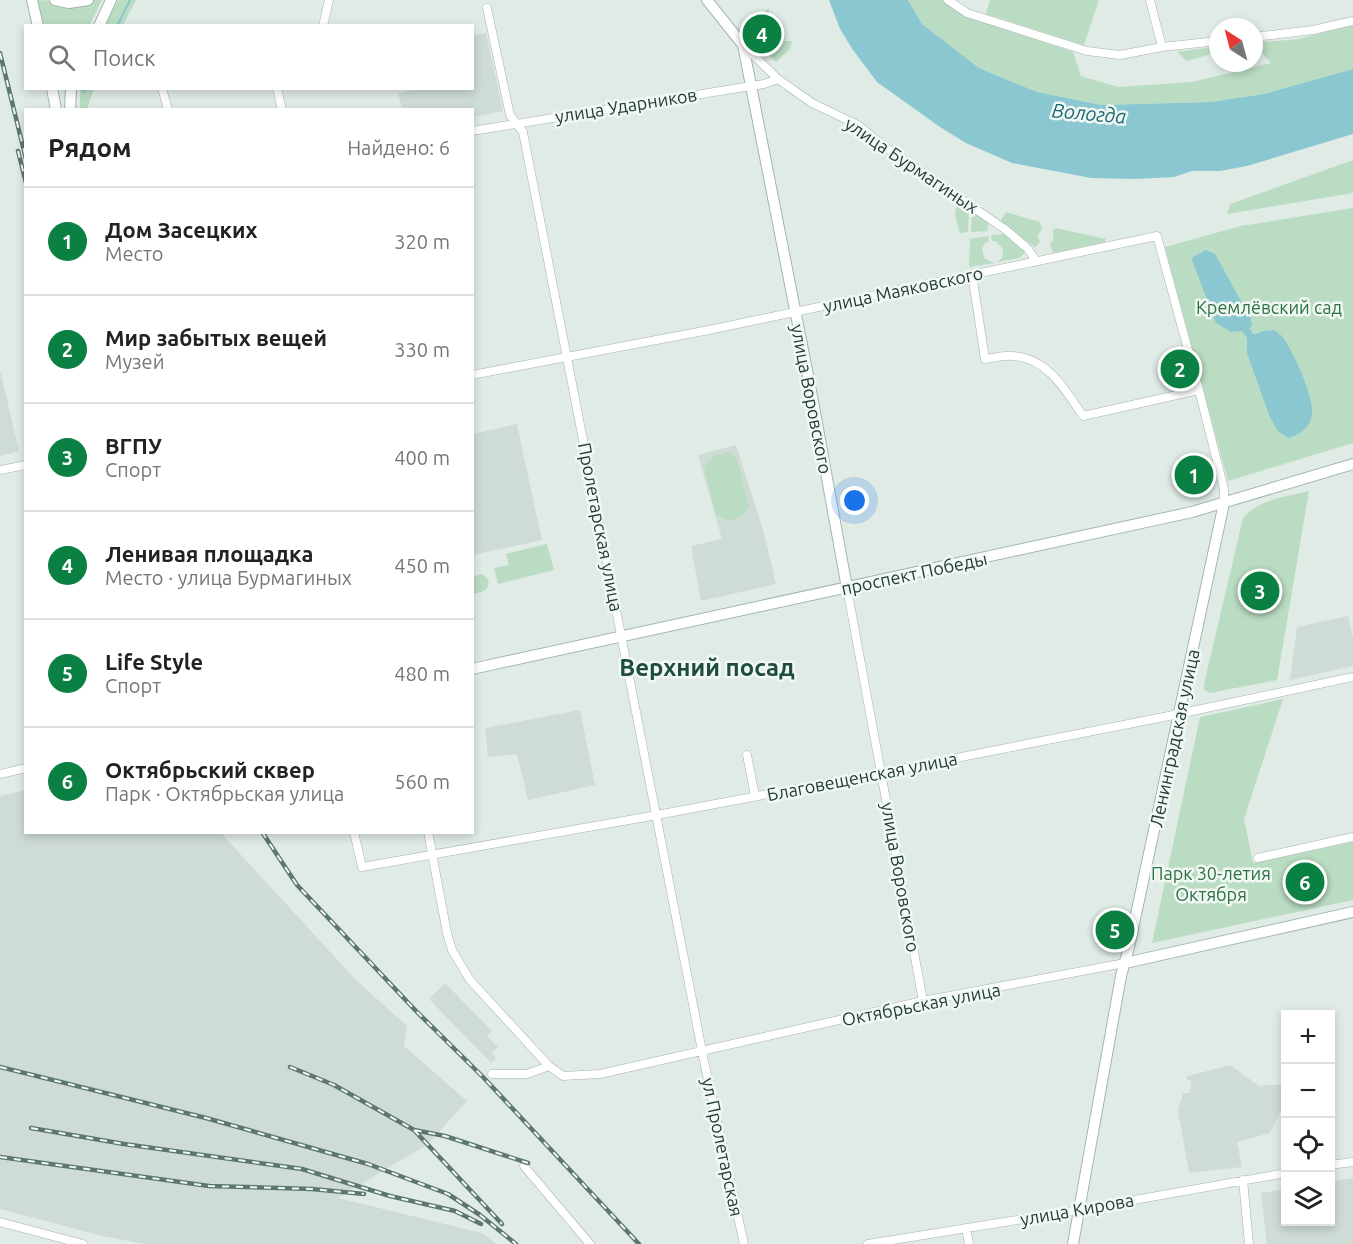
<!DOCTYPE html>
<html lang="ru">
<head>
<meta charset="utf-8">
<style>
	:root { --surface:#fff; --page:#f6f6f6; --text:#222; --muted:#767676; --line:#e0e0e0; --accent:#0b8043 }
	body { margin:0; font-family:Ubuntu,sans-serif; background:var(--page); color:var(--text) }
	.controls { position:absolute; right:18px; bottom:18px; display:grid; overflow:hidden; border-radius:0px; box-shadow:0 3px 9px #0003 }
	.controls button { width:54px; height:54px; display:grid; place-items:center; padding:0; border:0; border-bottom:2px solid var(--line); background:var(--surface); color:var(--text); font:30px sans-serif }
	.compass { position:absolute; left:1209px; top:18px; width:54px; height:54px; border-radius:50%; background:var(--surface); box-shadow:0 3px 9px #0003; rotate:324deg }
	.you { position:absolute; left:855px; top:501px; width:21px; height:21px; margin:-15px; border:4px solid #fff; border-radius:50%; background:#1a73e8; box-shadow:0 0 0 9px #1a73e833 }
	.badge { display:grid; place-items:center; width:39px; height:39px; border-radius:50%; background:var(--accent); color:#fff; font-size:20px; font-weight:700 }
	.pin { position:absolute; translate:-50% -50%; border:3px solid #fff; box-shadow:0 2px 6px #0006 }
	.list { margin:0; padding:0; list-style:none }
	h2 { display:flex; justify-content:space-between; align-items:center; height:78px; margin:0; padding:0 24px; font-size:26px }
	h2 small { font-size:20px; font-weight:400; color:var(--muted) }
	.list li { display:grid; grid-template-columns:39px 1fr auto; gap:18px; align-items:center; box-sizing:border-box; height:108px; padding:0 24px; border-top:2px solid var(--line) }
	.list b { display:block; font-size:22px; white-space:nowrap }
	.list p { margin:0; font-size:20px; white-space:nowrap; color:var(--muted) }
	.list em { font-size:20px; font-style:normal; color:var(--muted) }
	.icon { flex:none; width:33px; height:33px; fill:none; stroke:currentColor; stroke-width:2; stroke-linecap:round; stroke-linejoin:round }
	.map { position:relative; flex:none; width:1353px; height:1244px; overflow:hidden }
	.search { position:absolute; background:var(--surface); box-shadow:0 3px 9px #0003; left:24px; top:24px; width:450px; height:66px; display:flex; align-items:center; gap:15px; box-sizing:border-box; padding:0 21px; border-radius:0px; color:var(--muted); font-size:22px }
	.panel { position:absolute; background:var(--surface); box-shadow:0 3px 9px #0003; left:24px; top:108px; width:450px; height:726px; border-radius:0px }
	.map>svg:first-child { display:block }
	.built { fill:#cfdbd5 }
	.green { fill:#badcc2 }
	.water { fill:#8ac7d0 }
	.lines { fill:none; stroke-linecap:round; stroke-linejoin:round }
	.stream { stroke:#8ac7d0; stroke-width:2 }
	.street-casing { stroke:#a4b3ad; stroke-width:9 }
	.secondary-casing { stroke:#a0b7ae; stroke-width:12 }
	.street { stroke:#fff; stroke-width:8 }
	.secondary { stroke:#fff; stroke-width:10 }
	.rail-casing { stroke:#5c776f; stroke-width:4.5 }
	.rail { stroke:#f1f8f4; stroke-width:2; stroke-dasharray:7; stroke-linecap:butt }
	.labels { text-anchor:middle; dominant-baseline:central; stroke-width:5; stroke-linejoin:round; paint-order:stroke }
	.street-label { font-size:18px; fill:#223c34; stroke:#f1f8f4 }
	.park-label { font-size:18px; fill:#2d7245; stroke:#f1f8f4 }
	.water-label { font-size:20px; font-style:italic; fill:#1d6a76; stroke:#f1f8f4 }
	.district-label { font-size:24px; font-weight:bold; fill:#1e4d40; stroke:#f1f8f4 }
</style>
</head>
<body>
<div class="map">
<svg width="1353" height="1244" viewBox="0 0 1353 1244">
	<rect width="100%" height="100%" fill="#e1ebe6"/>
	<path class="built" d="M486 33 503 111 473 117 472 110 402 109 398 93 420 89 472 88 473 36Z
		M0 370 19 451 0 456Z
		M517 424 542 540 473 555V434Z
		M736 445 764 533 776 584 701 601 691 546 722 539 698 455Z
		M1348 616 1353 638V666L1290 680 1297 627Z
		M580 710 595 785 528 800 517 754 488 757 485 728Z
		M25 790 26 832 221 833 355 979 407 1026 404 1046 467 1101 428 1144 338 1198 482 1233 496 1244H146L102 1236 0 1209V796Z
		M445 983 492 1031 487 1036 498 1047 492 1053 496 1058 491 1063 429 999Z
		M1230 1065 1259 1086 1285 1084V1103L1270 1133 1237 1142 1242 1167 1189 1173 1178 1110 1183 1093H1189L1192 1081 1186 1079 1188 1076Z
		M1353 1178V1244H1267L1261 1193 1285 1189 1286 1222H1330L1331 1182Z"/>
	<path class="green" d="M37 0 88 3 93 0H102L89 26 42 25Z
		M118 0H136L123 25H105Z
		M908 0H943L953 9 965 16 1073 52 1081 76 1118 87 1192 82 1271 63 1257 47 1254 48V43L1298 39 1353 25V69L1264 94 1211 102 1101 105 1037 92 979 68 922 24Z
		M990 0H1099L1084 45 986 14Z
		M769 8 768 25 754 35 757 39 755 42 744 31Z
		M782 41H792L790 49 776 62 765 51 768 49 772 53 781 45Z
		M1218 46V52L1187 61 1177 52Z
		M80 89H94L87 109H80Z
		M1353 160V193L1227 214 1230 204Z
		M958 199 969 206 968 232 960 233 959 231 955 214Z
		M972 208 989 220 987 231 971 232Z
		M1353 208V443L1228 481 1165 247 1241 226Z
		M1006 212 1040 222 1042 230C1037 234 1037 237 1040 242L1035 247 1000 222Z
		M1056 228 1106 239 1105 242 1053 253 1050 244C1054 239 1055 236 1052 231Z
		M1007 234 1024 249V254L1019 258 997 262 1002 258 1003 249 996 241H992L991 235Z
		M988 236 989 241 985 243 982 248 984 258 994 263 969 267 970 239Z
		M728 453 737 459 749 507 742 516 730 521 716 514 704 467 714 455Z
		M1309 491 1277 680 1210 693 1204 690V684L1243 518C1260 499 1285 497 1309 491Z
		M547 544 554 570 498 584 494 568 509 565 506 554Z
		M482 574 488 579C491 591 481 592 473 594V577Z
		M1283 699 1244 819 1253 863 1353 842V900L1152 943 1200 717Z"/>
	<path class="water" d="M829 0H908L922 24 979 68 1037 92 1101 105 1211 102 1264 94 1353 69V134L1247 166 1220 171H1192L1174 177 1135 179 1091 178 1012 163 966 143 940 127 877 82 853 50 840 29Z
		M1206 250 1215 254 1251 319 1252 326 1249 328 1254 335 1263 331 1274 330C1278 333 1282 335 1284 339 1294 354 1313 395 1312 413 1311 427 1300 435 1288 438L1278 431 1269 415 1247 353V338L1242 331 1231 332 1216 323 1192 260 1193 257Z"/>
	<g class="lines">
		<path class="stream" d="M117 26 130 0
			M84 92 86 88"/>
		<defs>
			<path id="street" d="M948 0 967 13 1087 51 1120 55 1162 47 1218 41
				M1150 0 1162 47
				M487 8 510 115 523 132 704 1061 744 1244
				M323 26 329 0
				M1254 37 1313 30 1353 21
				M743 45 778 79 812 103 858 125 888 149 1006 230 1028 249 1036 261
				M162 88 168 110
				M277 88 282 110
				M472 131 764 84 778 79
				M972 274 985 359C994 358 1004 355 1013 356 1048 358 1066 391 1083 416L1199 390
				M472 375 709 330 1157 236 1199 390 1224 489V503
				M0 470 26 465
				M847 588 923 1001
				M747 755 755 796
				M0 774 26 768
				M354 832 362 867 646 817 870 775 1164 717 1353 677
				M428 832 447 933 452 950 470 980 549 1066
				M1258 858 1353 837
				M492 1074H527L549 1066 563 1076 600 1074 923 1001 1125 963
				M1330 1165 1353 1162
				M524 1166 590 1244
				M1243 1180 1249 1244
				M0 1222 83 1244
				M966 1228 969 1244
				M868 1244 1061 1213 1286 1173"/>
			<path id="secondary" d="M32 0 38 26
				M55 0 69 3 88 0
				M707 0 743 45 812 396 847 588
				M99 26 111 0
				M52 88 56 110
				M70 110 71 88
				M472 669 1192 512 1353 464
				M1125 963 1353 912
				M1073 1244 1121 976 1129 947 1224 503"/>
		</defs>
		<use href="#street" class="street-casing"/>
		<use href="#secondary" class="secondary-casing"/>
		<use href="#street" class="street"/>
		<use href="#secondary" class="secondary"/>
		<defs>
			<path id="rail" d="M0 53 26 159
				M18 151 26 183
				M262 832 297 885 416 1011 483 1077 639 1244
				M0 1067 206 1118 368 1164 448 1194 480 1215 516 1244
				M290 1067 334 1085 414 1130 445 1136 528 1163
				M31 1128 124 1144 302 1169 390 1196 455 1211 481 1224
				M414 1130 502 1224
				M0 1157 209 1186 312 1189 364 1194"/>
		</defs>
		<use href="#rail" class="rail-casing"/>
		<use href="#rail" class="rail"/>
	</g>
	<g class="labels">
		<g class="street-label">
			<text transform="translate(626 105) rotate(-9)">улица Ударников</text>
			<text transform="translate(912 165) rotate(34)">улица Бурмагиных</text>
			<text transform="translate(903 289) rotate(-12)">улица Маяковского</text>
			<text transform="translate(812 399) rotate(79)">улица Воровского</text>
			<text transform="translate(601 527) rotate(79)">Пролетарская улица</text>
			<text transform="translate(914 573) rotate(-12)">проспект Победы</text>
			<text transform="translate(1174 738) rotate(-78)">Ленинградская улица</text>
			<text transform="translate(862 776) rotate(-11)">Благовещенская улица</text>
			<text transform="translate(901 877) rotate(80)">улица Воровского</text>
			<text transform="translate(921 1004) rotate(-11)">Октябрьская улица</text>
			<text transform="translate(723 1147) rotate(78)">ул Пролетарская</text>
			<text transform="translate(1077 1209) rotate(-10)">улица Кирова</text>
		</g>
		<g class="park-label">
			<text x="1269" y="307">Кремлёвский сад</text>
			<text x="1211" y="873">Парк 30-летия<tspan x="1211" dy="21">Октября</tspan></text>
		</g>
		<g class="water-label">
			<text transform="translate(1089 113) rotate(5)">Вологда</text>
		</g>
		<g class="district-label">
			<text x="707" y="667">Верхний посад</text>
		</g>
	</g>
</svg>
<div class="controls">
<button>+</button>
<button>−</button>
<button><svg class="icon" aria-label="locate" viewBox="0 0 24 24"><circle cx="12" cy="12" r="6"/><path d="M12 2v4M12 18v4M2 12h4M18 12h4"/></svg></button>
<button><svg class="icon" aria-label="layers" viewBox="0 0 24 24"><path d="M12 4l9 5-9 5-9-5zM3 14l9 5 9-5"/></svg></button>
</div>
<svg class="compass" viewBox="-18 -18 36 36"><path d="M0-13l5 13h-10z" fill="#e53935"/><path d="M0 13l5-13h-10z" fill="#767676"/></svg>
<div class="you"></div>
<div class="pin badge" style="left:1194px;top:475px">1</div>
<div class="pin badge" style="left:1180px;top:369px">2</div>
<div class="pin badge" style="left:1260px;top:591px">3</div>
<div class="pin badge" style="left:762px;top:34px">4</div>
<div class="pin badge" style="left:1115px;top:930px">5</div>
<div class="pin badge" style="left:1305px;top:882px">6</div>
<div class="search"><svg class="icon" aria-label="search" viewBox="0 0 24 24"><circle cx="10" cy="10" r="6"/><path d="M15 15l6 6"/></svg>Поиск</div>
<section class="panel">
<h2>Рядом<small>Найдено: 6</small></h2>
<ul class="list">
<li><span class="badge">1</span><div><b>Дом Засецких</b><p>Место</p></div><em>320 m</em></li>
<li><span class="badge">2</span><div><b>Мир забытых вещей</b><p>Музей</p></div><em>330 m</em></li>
<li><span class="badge">3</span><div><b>ВГПУ</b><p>Спорт</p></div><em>400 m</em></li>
<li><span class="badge">4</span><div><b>Ленивая площадка</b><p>Место · улица Бурмагиных</p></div><em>450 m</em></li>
<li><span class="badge">5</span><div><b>Life Style</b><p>Спорт</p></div><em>480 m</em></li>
<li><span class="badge">6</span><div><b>Октябрьский сквер</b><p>Парк · Октябрьская улица</p></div><em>560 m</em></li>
</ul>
</section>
</div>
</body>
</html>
